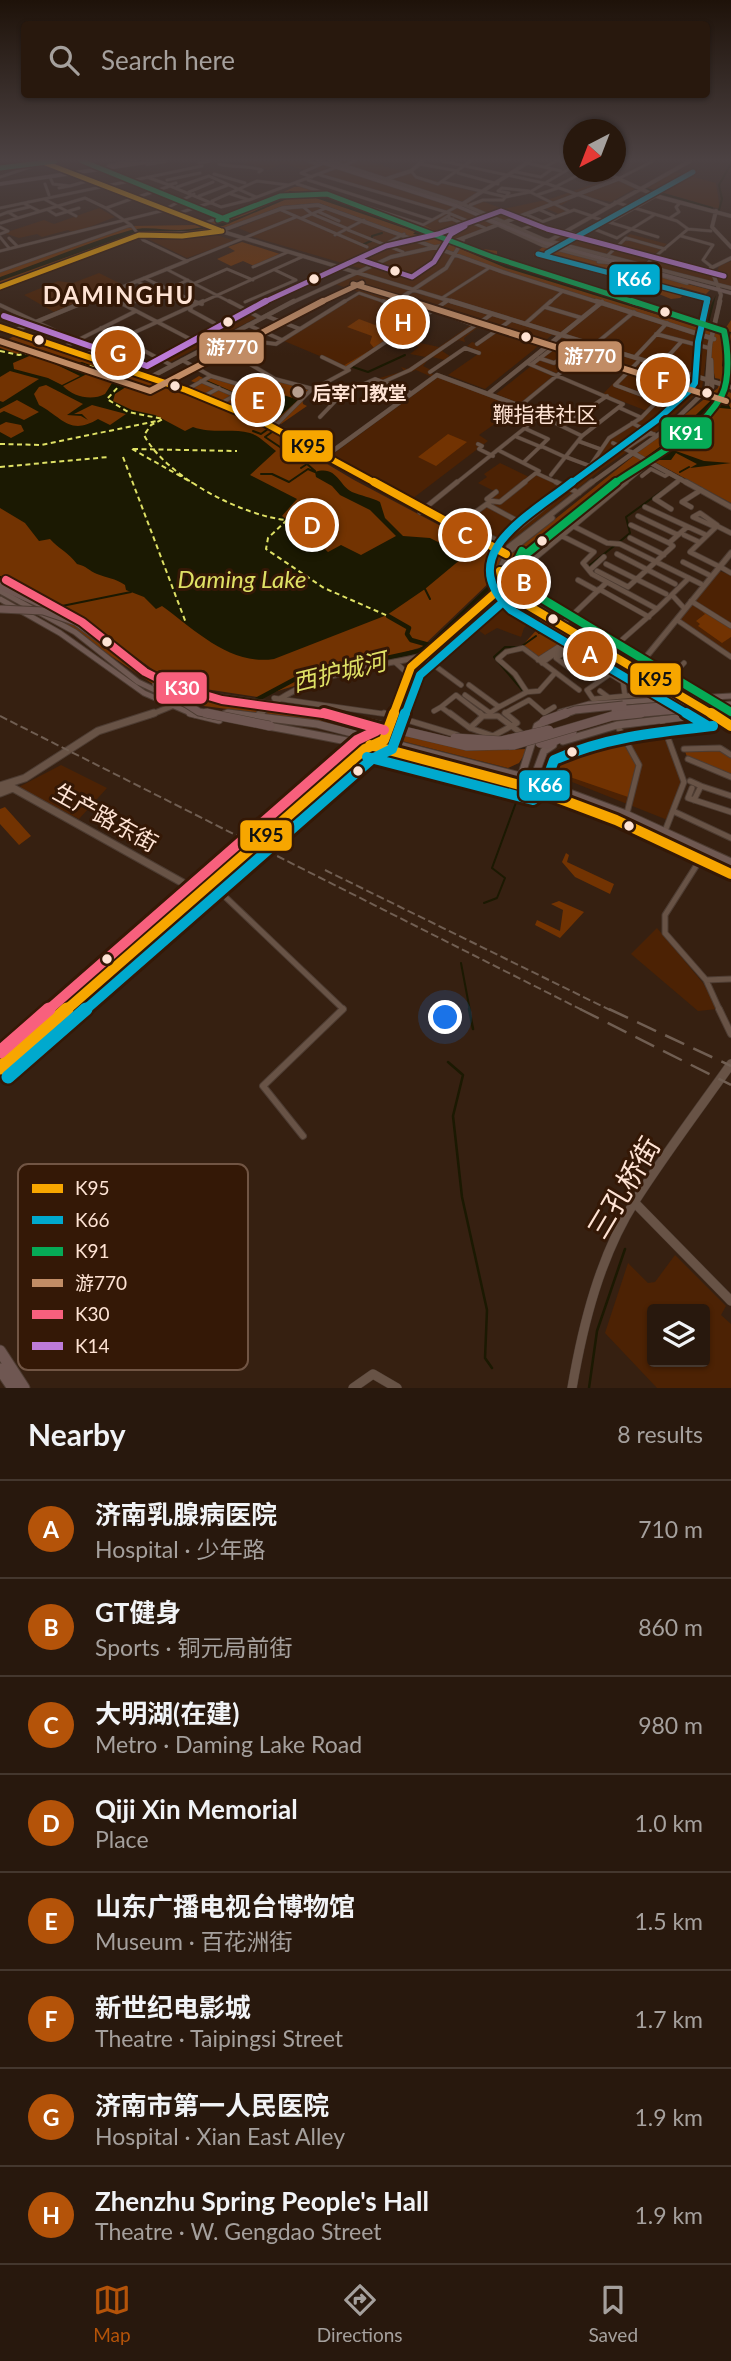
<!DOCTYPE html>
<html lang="en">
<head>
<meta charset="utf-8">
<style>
	:root { --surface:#28180d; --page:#302116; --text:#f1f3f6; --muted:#a5a09d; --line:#44372e; --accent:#b45309 }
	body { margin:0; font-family:Lato,"Noto Sans SC",sans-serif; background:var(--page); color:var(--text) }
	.controls { position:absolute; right:21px; bottom:21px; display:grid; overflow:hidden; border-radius:7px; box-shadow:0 2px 5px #0004 }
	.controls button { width:63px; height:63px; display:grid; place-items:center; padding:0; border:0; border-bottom:2px solid var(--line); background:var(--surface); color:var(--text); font:35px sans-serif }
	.compass { position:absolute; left:563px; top:119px; width:63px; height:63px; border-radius:50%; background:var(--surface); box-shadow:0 2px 5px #0004; rotate:222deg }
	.you { position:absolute; left:446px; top:1018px; width:24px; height:24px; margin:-18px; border:5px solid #fff; border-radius:50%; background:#1a73e8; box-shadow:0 0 0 10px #1a73e833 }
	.badge { display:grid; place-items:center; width:46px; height:46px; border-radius:50%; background:var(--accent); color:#fff; font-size:23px; font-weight:700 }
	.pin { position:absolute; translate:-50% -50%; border:4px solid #fff; box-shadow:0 2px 7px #0006 }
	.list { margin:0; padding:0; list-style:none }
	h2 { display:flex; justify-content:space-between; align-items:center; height:91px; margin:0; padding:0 28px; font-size:30px }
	h2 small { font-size:23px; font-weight:400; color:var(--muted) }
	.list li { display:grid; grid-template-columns:46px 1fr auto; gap:21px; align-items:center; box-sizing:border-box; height:98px; padding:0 28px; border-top:2px solid var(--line) }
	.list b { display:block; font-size:26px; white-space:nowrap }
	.list p { margin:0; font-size:23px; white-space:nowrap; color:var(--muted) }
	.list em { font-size:23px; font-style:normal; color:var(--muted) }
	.icon { flex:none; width:38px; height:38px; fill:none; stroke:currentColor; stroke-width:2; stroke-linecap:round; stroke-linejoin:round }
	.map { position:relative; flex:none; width:731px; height:1388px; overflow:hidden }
	.search { position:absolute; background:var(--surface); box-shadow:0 2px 5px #0004; left:21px; right:21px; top:21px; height:77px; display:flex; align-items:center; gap:18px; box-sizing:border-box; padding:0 24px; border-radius:7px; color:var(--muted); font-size:26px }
	.sheet { height:875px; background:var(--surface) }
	nav { display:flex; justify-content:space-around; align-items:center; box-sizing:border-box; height:98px; border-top:2px solid var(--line); background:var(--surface); font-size:19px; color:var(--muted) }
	nav a { display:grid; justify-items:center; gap:4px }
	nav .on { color:var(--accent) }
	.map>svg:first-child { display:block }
	.built { fill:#4c2204; fill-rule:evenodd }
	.green { fill:#723302 }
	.water { fill:#1b1902; fill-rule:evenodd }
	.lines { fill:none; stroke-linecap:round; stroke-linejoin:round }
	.stream-far1 { stroke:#1b1902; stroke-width:2 }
	.stream { stroke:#1b1902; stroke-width:2.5 }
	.canal { stroke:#1b1902; stroke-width:4.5 }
	.ferry { stroke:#dfe165; stroke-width:2; stroke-dasharray:5 3.5; stroke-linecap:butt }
	.street-far4-casing { stroke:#4d3c32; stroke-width:3.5 }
	.street-far3-casing { stroke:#4d3c32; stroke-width:4.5 }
	.street-far2-casing { stroke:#4d3c32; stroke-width:6 }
	.street-far1-casing { stroke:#4d3c32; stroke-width:7 }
	.street-casing { stroke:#4d3c32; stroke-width:8 }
	.secondary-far4-casing { stroke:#4d3c32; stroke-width:4.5 }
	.secondary-far3-casing { stroke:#4d3c32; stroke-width:5 }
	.secondary-far2-casing { stroke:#4d3c32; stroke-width:7 }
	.secondary-far1-casing { stroke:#4d3c32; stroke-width:9 }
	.secondary-casing { stroke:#4d3c32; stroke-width:10 }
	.primary-far2-casing { stroke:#4d3c32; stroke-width:4.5 }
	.primary-far1-casing { stroke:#4d3c32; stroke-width:7 }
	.primary-casing { stroke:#4d3c32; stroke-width:9 }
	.highway-far2-casing { stroke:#4d3c32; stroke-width:9 }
	.highway-far1-casing { stroke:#4d3c32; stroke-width:10 }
	.highway-casing { stroke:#4d3c32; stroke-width:13 }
	.street-far4 { stroke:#685346; stroke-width:2.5 }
	.street-far3 { stroke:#685346; stroke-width:3.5 }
	.street-far2 { stroke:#685346; stroke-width:4.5 }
	.street-far1 { stroke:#685346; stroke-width:5 }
	.street { stroke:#685346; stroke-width:6 }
	.secondary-far4 { stroke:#685346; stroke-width:3.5 }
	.secondary-far3 { stroke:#685346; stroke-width:4.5 }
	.secondary-far2 { stroke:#685346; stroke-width:5 }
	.secondary-far1 { stroke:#685346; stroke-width:7 }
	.secondary { stroke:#685346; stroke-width:9 }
	.primary-far2 { stroke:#6f5952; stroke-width:3.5 }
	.primary-far1 { stroke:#6f5952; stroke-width:5 }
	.primary { stroke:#6f5952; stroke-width:7 }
	.highway-far2 { stroke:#6f5752; stroke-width:7 }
	.highway-far1 { stroke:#6f5752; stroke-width:9 }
	.highway { stroke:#6f5752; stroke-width:11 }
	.rail-far1 { stroke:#705e52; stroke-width:2; stroke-dasharray:8 3.5; stroke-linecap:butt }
	.rail { stroke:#705e52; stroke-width:2.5; stroke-dasharray:21 10; stroke-linecap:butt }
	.highway-bridge-far1-casing { stroke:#4d3c32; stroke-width:9; stroke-linecap:butt }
	.highway-bridge-casing { stroke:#4d3c32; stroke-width:10; stroke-linecap:butt }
	.highway-bridge-far1 { stroke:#6f5752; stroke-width:7 }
	.highway-bridge { stroke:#6f5752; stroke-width:9 }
	.bus-1-far4-casing { stroke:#341806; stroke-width:8 }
	.bus-1-far3-casing { stroke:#341806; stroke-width:10 }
	.bus-1-far2-casing { stroke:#341806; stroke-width:12 }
	.bus-1-far1-casing { stroke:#341806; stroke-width:16 }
	.bus-1-casing { stroke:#341806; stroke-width:18 }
	.bus-2-far4-casing { stroke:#341806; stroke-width:8 }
	.bus-2-far3-casing { stroke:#341806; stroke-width:10 }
	.bus-2-far2-casing { stroke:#341806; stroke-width:12 }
	.bus-2-far1-casing { stroke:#341806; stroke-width:16 }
	.bus-2-casing { stroke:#341806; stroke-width:18 }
	.bus-3-far2-casing { stroke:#341806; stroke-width:8 }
	.bus-3-far1-casing { stroke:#341806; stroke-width:10 }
	.bus-3-casing { stroke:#341806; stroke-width:12 }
	.bus-4-far1-casing { stroke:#341806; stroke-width:8 }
	.bus-4-casing { stroke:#341806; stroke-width:10 }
	.bus-5-far2-casing { stroke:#341806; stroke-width:12 }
	.bus-5-far1-casing { stroke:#341806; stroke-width:16 }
	.bus-5-casing { stroke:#341806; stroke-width:18 }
	.bus-6-far1-casing { stroke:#341806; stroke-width:8 }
	.bus-6-casing { stroke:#341806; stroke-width:10 }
	.bus-1-far4 { stroke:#f7a600; stroke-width:5 }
	.bus-1-far3 { stroke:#f7a600; stroke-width:6 }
	.bus-1-far2 { stroke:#f7a600; stroke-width:8 }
	.bus-1-far1 { stroke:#f7a600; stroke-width:10 }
	.bus-1 { stroke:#f7a600; stroke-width:13 }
	.bus-2-far4 { stroke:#00a9ce; stroke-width:5 }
	.bus-2-far3 { stroke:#00a9ce; stroke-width:6 }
	.bus-2-far2 { stroke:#00a9ce; stroke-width:8 }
	.bus-2-far1 { stroke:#00a9ce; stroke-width:10 }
	.bus-2 { stroke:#00a9ce; stroke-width:13 }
	.bus-3-far2 { stroke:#06aa56; stroke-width:5 }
	.bus-3-far1 { stroke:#06aa56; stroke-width:6 }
	.bus-3 { stroke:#06aa56; stroke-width:8 }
	.bus-4-far1 { stroke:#c18c65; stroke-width:5 }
	.bus-4 { stroke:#c18c65; stroke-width:6 }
	.bus-5-far2 { stroke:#f8607d; stroke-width:8 }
	.bus-5-far1 { stroke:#f8607d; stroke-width:10 }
	.bus-5 { stroke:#f8607d; stroke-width:13 }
	.bus-6-far1 { stroke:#bd7bd9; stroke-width:5 }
	.bus-6 { stroke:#bd7bd9; stroke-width:6 }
	.bus-dot { fill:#fee3d4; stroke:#341806; stroke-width:2.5 }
	.poi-dot { fill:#b89f90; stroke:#341806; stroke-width:2.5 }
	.labels { text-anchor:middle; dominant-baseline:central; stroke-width:6; stroke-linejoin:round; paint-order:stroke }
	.far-poi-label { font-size:19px; font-weight:bold; fill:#fee3d4; stroke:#341806; text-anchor:start }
	.far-quarter-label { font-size:21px; fill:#fee3d4; stroke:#341806 }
	.street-label { font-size:23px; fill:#fee3d4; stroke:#341806 }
	.far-district-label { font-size:24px; font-weight:bold; letter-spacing:2px; fill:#fee3d4; stroke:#341806 }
	.water-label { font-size:24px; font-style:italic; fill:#dfe165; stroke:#341806 }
	.near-street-label { font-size:28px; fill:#fee3d4; stroke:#341806 }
	.key { fill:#341806; stroke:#715544; stroke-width:2 }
	.key-label { font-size:19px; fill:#fee3d4 }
	.line-badge { stroke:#341806; stroke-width:2.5 }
	.badge-label { font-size:19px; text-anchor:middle; font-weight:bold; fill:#fff }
	.pale-badge-label { font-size:19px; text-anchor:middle; font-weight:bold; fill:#111 }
</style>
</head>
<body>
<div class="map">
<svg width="731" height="1388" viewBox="0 0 731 1388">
	<rect width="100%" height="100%" fill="#362011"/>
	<path class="built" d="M241 161H366L479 193 467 201 475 204 482 201 503 209 550 199 605 180 598 175 605 174 636 188 611 202 578 195 560 206 569 211 559 214 545 208 454 240 425 228V224L447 213 322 175 325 172 313 168 307 171 283 163 268 170Z
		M675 172 716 183 720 209 647 188Z
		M315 206 507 275 709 338 702 388 660 429 602 469 505 546 497 547 457 527 491 502H500L536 474 566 487 591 468 610 438 647 411 603 394 626 370 583 356 585 353 556 373 534 364 564 340 552 335 485 389 448 375 481 352 467 346 472 342 478 344 502 326 495 323 485 330 477 328 464 338 465 342 459 340 449 344 442 351 450 356 445 360 432 357 427 361 423 366 431 370 428 373 433 374 432 377 416 370 391 380 390 384 376 379 404 371 401 367 407 369 426 357 410 354 419 347 409 343 411 341 439 347 472 324 433 310 425 315 335 284 366 270 250 236 253 234 238 228 281 210Z
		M99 208 115 217 74 233 68 230 42 237 37 234 19 238 4 233 44 220 54 224Z
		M568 232 611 246 605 253 630 234 667 244 645 262 648 264 655 259 717 272 719 266 731 261V287L553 241Z
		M217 235 235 241 187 258 144 237Z
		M99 273 121 284 54 312 24 295 58 281 73 283Z
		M360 294 424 316 346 367 284 341Z
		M250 315 256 318 170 362 158 356 228 317 237 322Z
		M123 340 144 351 119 363 91 355Z
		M531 366 554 375 520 404 496 394Z
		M438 377 519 407 479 435 488 441 408 502 329 457Z
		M500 463 529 477 499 501 487 499 494 491 478 483 487 477 484 474Z
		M719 571 731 575V657L679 621Z
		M501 602 531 621 524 628 521 637 497 628 485 635 470 624 490 603 495 606Z
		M584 641 613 657 593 670 568 651Z
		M638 731H666L684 782 670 821 552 774 557 756Z
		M61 765 107 788 79 819 17 788Z
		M657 928 703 983 717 1009 698 1011 631 954Z
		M675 1255 726 1306 721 1315 731 1324V1388H657L605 1333 628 1263 648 1283 655 1282ZM705 1309V1362H652V1309Z"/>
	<path class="green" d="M304 186 424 225 463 246 497 251V257L513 266 692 321 727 337 723 332 731 320V388L727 391 731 393V503L651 460H668L678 445 677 438 622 480 514 573 496 576 422 647 258 697 192 687 159 674 81 617 0 582V344L14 336 196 398 270 430 354 480 499 557 513 553 718 388 720 379 715 378 709 348 713 336 526 279 319 203 282 206 215 232 135 234 0 284V271L131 226 197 225 240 213 294 187Z
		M242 242 280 254 254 266 243 261 231 266 217 259 235 251 228 247Z
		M544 246 710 290 706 294 681 287 678 290 687 292 680 298 671 299 642 287 633 280 614 278 533 255Z
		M359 319 375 325 383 320 398 326 394 329 400 332 346 367 343 366 374 348 370 343 372 336 347 327Z
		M265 374 310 391 302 398 303 404 307 406 281 424 275 421 271 424 189 388 196 383 191 381 199 376 205 379 211 376 241 385Z
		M448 434 467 442 436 466 418 457Z
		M693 604 731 628V637L722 643 698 626 700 624 696 621 705 614Z
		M48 614C96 631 127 670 172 691 199 704 233 705 262 708L258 713 204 706 171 696Z
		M544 615 575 634 538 657 521 647 542 624 538 621Z
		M269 708 308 712 381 728 379 734 312 720 263 713Z
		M396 731C444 743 475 753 525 749L526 752 519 763 508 768 394 739Z
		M625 739 639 765 631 798 564 775 557 769 559 758Z
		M708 747 731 755V777L688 759 684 749Z
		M5 807 31 836 19 845 0 824V809Z
		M566 853 569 855 567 862 614 884 610 894 575 877 562 862Z
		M559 901 584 912 560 938 535 925 537 920 560 931 563 910 551 904Z"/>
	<path class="water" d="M290 191 327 197 480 251 513 266 687 321 705 317 716 295 708 327 731 332 728 346 731 348H728L724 365 731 373 722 366 726 338 724 335 506 268 435 238 413 234 415 232 407 229 301 193 223 226 188 231H140L0 281V277C43 262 86 243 131 230 146 226 163 230 179 230 214 228 244 217 275 201V198Z
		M0 348 17 354 33 349 44 351 69 365 82 362 106 371 129 385 115 394 113 401 132 410 155 415 185 431 193 427C212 434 231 428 250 433 258 435 268 445 276 451L250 475 297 499 282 516 296 527V532L313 538 328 552 341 545 361 555 396 536 370 510 340 495 332 486 316 477 315 472C337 465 339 486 352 492 361 496 371 497 380 502L385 518 403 536 430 538 460 553 461 559 425 589 387 615 274 659C230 666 194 629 162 606L156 609 144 597 126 590 125 585C115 578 107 578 97 574 89 571 87 566 77 564 68 552 59 549 50 539L39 541 25 523 0 508V432L11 438 24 431 21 425 6 422 0 425V413L4 411 24 420 39 412 17 400 0 409V401L3 402 39 379 10 371 0 377ZM34 354 80 376 62 385 48 378 14 369 13 363ZM91 372 114 380 105 394C92 401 73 397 63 386ZM46 385 83 404 67 415 81 416 88 420 82 414H74L92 405 126 414 110 425 98 419C70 436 63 418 39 405L34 394 39 387Z
		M341 372 309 390 276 420 257 407 280 394 296 399Z
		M731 381V388L717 403 729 405 731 409 710 407 712 410 678 438 676 451 704 461 731 463 690 468 697 464 676 453 671 460H651L632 473 514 572 508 568 603 488 672 438Z"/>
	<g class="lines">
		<path class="stream-far1" d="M646 189 712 208
			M719 210 722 199 719 185 731 164
			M362 245 371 241 372 236 382 233
			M410 343 416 337
			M353 367 368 372 405 355
			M206 381 233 393
			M258 392 266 388
			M253 431 261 434 268 429
			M272 432 265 437 289 453 286 459 291 463
			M301 468 307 464 315 471
			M680 472 689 467
			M261 474H272L289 482 308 469 315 472
			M618 543 630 533 626 517 666 488
			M590 565 614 546
			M0 577 65 609 100 635
			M425 589 430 599
			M62 606 131 592
			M539 633 536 629 540 626 553 634
			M522 646 536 636
			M517 647H505L494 657 523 691
			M484 903 497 898 505 878 492 868 518 797
			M461 963 470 1011"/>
		<path class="stream" d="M469 1009 473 1029
			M448 1062 463 1075 453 1116 462 1197 487 1310 485 1358 492 1368
			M589 1388 597 1331 625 1249"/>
		<path class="canal" d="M388 616 409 628 407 634 411 640 429 645
			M254 701 299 677 419 651 430 645 489 588"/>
		<path class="ferry" d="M0 351 19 355 36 351 66 365 90 366 118 378 120 385 107 399 128 412 163 419 151 425 144 435C165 476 242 516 287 520L268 538 266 549 324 588 388 616
			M0 444 41 445 157 421
			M132 449 198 486
			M133 449 237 451
			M123 457 186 623
			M0 467 108 457"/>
		<defs>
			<path id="street-far4" d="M308 161 319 165
				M442 161 548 184 610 206
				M561 161 574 164
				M199 163 210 161
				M527 163 561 171
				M219 164C234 168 246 165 262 170L259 172
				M419 164 458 171
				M343 166 354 161
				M545 167 556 161
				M411 171 416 177 438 184 471 161
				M516 172 541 177 552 169
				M458 173 498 184
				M214 174 245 183
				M320 175 446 212 485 228
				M0 177 45 162
				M50 177 53 184 70 186 91 180
				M147 177 169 185 176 183
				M312 177 301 173 324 163
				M618 179 653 161
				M167 180 200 173
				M308 180 432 220
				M443 182 506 197 530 192
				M45 184 49 195
				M297 184 423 225 456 207
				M557 186 584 172
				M177 187 209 176 256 197
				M59 188 69 186
				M189 192 213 182
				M231 194 249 200
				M537 195 558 188
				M199 196 228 185
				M138 197 170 186 221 207 249 200 337 167
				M134 198 106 208 131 225 143 240 187 261 296 217
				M44 199 76 216
				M212 201 257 181 288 185
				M28 202 25 204 39 211
				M615 202 677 221 688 229
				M470 205 483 200H503L509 193 498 191 502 188 529 191
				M302 206 312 214 346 228
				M0 208 202 166
				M167 208 194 194
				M279 209 367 247
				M538 209 554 216
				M48 210 56 215 79 208
				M569 211 530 192 574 166
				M319 212 339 221
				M179 213 213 202
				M449 213V218L464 224 453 229
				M525 214 541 221
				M0 215 8 212
				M448 216 440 221 453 219
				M592 217 658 237
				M18 218 8 212 29 207
				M302 218 326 208
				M670 218 679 212 676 207 680 203
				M610 222 656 196
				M1 223 85 198 106 208
				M205 223 266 201
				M0 227 8 231 0 234
				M594 229 617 238 654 215
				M688 229 711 231
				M348 230 403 252
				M520 230 574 210 592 216
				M566 231 581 236 606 222
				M335 235 364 220
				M681 236 713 245 703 260 712 267
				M0 237 9 248
				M9 238 17 246
				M389 242 404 234
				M0 251 165 210
				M607 256 626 238 665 249
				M598 262 611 263
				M644 266 688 229
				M253 267 288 252
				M166 269 232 303
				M0 271 131 225
				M144 278 198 303
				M136 281 181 303
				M195 283 227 269 253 280
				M586 288 612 295 616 292
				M169 289 188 280
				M102 294 120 303
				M400 298 414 303
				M442 298 489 268
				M245 302 296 280 275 270
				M131 303 159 292
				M200 303 304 256
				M342 303 359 293 388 303
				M444 303 449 300
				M549 303 563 291"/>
			<path id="street-far3" d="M117 301 190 339 223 348 275 379 340 396
				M178 301 191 308
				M192 301 202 304
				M229 301 261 318
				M383 301 425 316
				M409 301 474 325
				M0 305 75 340
				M126 305 135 301
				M545 307 582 318
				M190 310 214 323
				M266 316 300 329
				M526 323 551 301
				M248 325 282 340
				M101 328 171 365
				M656 334 709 348
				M477 344 510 321
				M62 348 136 311
				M225 350 252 341 276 344 345 301
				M85 355 203 301
				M635 357 667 323
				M539 358 554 363 559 360
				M182 360 211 376 241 385
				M638 362 615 385 658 401
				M527 363 623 404 582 436 551 475
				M532 364 557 345
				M660 365 681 342
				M347 368 447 301
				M430 372 465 348 479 353
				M254 379 282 390
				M201 381 241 398 274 422 271 424
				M383 382 410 370 492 314
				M241 385 246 389 239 393 257 405 282 391
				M242 385 265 374
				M673 386 698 394
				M246 389 254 385
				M186 390 211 376
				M206 395 219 388
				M245 397 255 391
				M223 402 234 396
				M620 408 640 417
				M320 417 342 394 375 379 411 393
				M632 423 653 434
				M563 426 607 396
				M279 428 275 426 310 391 349 370 322 357
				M582 436 520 406 634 312
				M517 437 541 447
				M578 441 600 449
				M613 443 625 449
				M478 444 482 446 479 449 493 456
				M541 446 565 457
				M500 451 539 471 537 473
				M631 452 625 449 648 434H654
				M566 457 590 466 609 438 641 418 685 373
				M524 462 548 439 526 429
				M642 476 651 469 665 476 670 473
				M455 484 540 416
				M522 484 536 473 560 484
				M571 484 590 466
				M624 484 650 462
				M675 484 681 479"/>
			<path id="street-far2" d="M556 482 579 493
				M570 485 573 482
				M491 501 487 499 496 492
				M645 507 706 535
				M691 507 682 502 701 490
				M671 509 655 499 677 482
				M420 512 457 482
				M638 516 678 535
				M462 522 500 542 523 524 488 505
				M523 524 569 487
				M631 525 669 543
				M573 526 607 543 620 544 701 584
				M713 526 693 517 700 513 717 525
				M455 527 491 501 500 502 525 482
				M684 535 699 542
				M562 536 594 552 583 563 592 574 657 609 598 661
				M630 538 664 555
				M617 554 675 584
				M683 562 709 575
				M606 564 666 594
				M718 566 690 552 717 526 731 533
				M719 566 731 573
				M591 569 604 557
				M597 571 628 587 673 546 669 543 687 527
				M578 580 598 591
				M503 585 626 482
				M599 589 649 617
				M672 595 684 608
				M691 601 731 626
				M502 602 535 622
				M514 609 523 602
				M657 609 689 578
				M677 620 731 657
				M563 624 606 583
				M476 628 480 624
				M577 638 582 641 556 658 580 676
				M423 657 461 685
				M538 660 572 638
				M395 662 407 673
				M542 663 578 637
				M555 673 539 691 527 692 515 674 498 659 506 652 523 648 579 690
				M610 674 623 682 625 696 593 699 587 690Z
				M623 682 636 672 650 681 655 690 649 694 625 696
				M469 685 499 707 527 692
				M662 686 684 663
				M600 691 608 697
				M465 695 490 713 499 707
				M274 698 392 715
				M441 707 456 695 482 715
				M434 711 441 707 452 715
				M508 715 505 713 529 700 544 713 554 707"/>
			<path id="street-far1" d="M384 713 457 735
				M450 713 470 728 493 736 517 723 505 713
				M480 713 483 716
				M661 719 684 782 665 831
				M617 725 639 765 627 813
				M470 728 483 716H498L521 733
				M684 749 720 748 731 755
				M688 759 731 777
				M333 777 332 788 178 923 157 929 163 913 321 778Z
				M690 781 701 786
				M692 788 688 798 731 812
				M694 800 701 786 731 796
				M673 811 731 838
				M700 860 665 915V933L706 980 720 1011
				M217 889 343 1009 341 1011
				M706 980 731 979"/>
			<path id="street" d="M719 1009 731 1034
				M303 1136 263 1086 343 1009"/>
			<path id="secondary-far4" d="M329 161 462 204 545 240 731 288
				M147 164 165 161
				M109 166 136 161
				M604 172 656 196 731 216
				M72 174 214 229 457 303
				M386 179 411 171 423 161
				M461 205 530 161
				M716 211 712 227 731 247
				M481 217 542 245 611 263
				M547 242 690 161
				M613 261 687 283
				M0 287 139 235 218 232 283 208 318 205 503 272 601 303
				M83 303 187 261
				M291 303 391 257 445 245 618 179
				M393 303 446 268 463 240
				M719 303 721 295 711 268 731 258"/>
			<path id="secondary-far3" d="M451 301 731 387
				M596 301 714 339
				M392 304 396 301
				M0 327 186 390 263 422 377 484
				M14 331 87 301
				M149 378 294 301
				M489 393 602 302
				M705 396 712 387 711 360
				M631 452 689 484
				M323 458 437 375 520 406
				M590 484 665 430 703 393 707 387 710 344 720 301"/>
			<path id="secondary-far2" d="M374 482 506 554
				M592 482 509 547 500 570 503 586 685 700
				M686 482 731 507
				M506 554 552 518
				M637 668 731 553
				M710 713 713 715
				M150 715 177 704
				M259 715C305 673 365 669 423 656
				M392 715 411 667 503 586"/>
			<path id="secondary-far1" d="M711 713 731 726
				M258 716 261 713
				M0 786 25 778 98 731 154 713
				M0 793 13 788 192 888
				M65 1011 365 749 384 740 393 713"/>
			<path id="secondary" d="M0 1068 67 1009
				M634 1202 731 1301
				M353 1388 373 1374 397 1388
				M572 1388C583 1324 600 1256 635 1201 665 1154 699 1109 731 1064"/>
			<path id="primary-far2" d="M42 161 70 173
				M318 161 457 206 545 243 731 293
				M0 184 154 161"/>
			<path id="primary-far1" d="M0 591 75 632 138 682 178 701
				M0 599 60 633 144 693 195 715
				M560 712 589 704 731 696
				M225 713 243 715
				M704 715 731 712"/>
			<path id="primary" d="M190 713 219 720
				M228 713 317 724 532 779 626 814 731 862
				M268 726C356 742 446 760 531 788 600 810 665 843 731 874
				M563 741 617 725 719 713
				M520 780 537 726 548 719
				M532 783 544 751 553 745"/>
			<path id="highway-far2" d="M0 586 52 609"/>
			<path id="highway-far1" d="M540 743 548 744 572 732
				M54 1011 77 1000"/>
			<path id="highway" d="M0 1058 56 1009
				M0 1351 24 1388
				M0 1369 13 1388"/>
		</defs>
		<use href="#street-far4" class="street-far4-casing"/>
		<use href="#street-far3" class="street-far3-casing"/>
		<use href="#street-far2" class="street-far2-casing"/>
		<use href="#street-far1" class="street-far1-casing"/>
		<use href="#street" class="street-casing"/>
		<use href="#secondary-far4" class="secondary-far4-casing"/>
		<use href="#secondary-far3" class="secondary-far3-casing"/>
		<use href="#secondary-far2" class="secondary-far2-casing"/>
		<use href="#secondary-far1" class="secondary-far1-casing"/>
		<use href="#secondary" class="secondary-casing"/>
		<use href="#primary-far2" class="primary-far2-casing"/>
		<use href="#primary-far1" class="primary-far1-casing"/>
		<use href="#primary" class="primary-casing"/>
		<use href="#highway-far2" class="highway-far2-casing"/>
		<use href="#highway-far1" class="highway-far1-casing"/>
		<use href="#highway" class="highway-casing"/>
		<use href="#street-far4" class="street-far4"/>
		<use href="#street-far3" class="street-far3"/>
		<use href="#street-far2" class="street-far2"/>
		<use href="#street-far1" class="street-far1"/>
		<use href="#street" class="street"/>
		<use href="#secondary-far4" class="secondary-far4"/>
		<use href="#secondary-far3" class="secondary-far3"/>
		<use href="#secondary-far2" class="secondary-far2"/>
		<use href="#secondary-far1" class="secondary-far1"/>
		<use href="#secondary" class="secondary"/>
		<use href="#primary-far2" class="primary-far2"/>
		<use href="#primary-far1" class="primary-far1"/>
		<use href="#primary" class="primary"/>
		<use href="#highway-far2" class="highway-far2"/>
		<use href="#highway-far1" class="highway-far1"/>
		<use href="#highway" class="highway"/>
		<path class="rail-far1" d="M0 716 584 1011
			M325 870 612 1011"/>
		<path class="rail" d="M580 1009 731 1085
			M609 1009 731 1066"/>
		<defs>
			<path id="highway-bridge-far1" d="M0 609 43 611 76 622 151 675 185 693 341 715
				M156 684 199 712 215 715
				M615 710 697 703
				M561 715 575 710 623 705
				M622 715 731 705"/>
			<path id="highway-bridge" d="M206 713 270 726
				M328 713 467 746 514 745 612 716 641 713
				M544 721 566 713
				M455 738 501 741 549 730"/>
		</defs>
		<use href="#highway-bridge-far1" class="highway-bridge-far1-casing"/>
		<use href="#highway-bridge" class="highway-bridge-casing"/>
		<use href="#highway-bridge-far1" class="highway-bridge-far1"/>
		<use href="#highway-bridge" class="highway-bridge"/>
		<defs>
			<path id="bus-1-far4" d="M40 161 219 230
				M0 287 139 235 182 236 222 231"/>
			<path id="bus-1-far3" d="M0 327 186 390 263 422 377 484"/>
			<path id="bus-1-far2" d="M374 482 506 554
				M500 571 503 586 517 599 713 715
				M393 715 411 667 503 586"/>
			<path id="bus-1-far1" d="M711 713 731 726
				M370 745 531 788 616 820 731 874
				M65 1011 365 749 384 740 394 713"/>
			<path id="bus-1" d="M0 1068 67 1009"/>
			<path id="bus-2-far4" d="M547 253 693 172
				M538 254 708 299 707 303"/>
			<path id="bus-2-far3" d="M570 484 657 420 690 390 695 383 698 342 707 301"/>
			<path id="bus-2-far2" d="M572 482C531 515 452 554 511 610L689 715
				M405 715 420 675 511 595"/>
			<path id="bus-2-far1" d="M686 713 706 725
				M367 757 533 800 542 793 554 760C605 737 658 732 713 726
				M84 1011 372 759 392 749 405 713"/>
			<path id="bus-2" d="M8 1077 86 1009"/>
			<path id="bus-3-far2" d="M82 161 227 220
				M0 168 55 161
				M218 220 280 196 327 194 493 257 637 303"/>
			<path id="bus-3-far1" d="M613 484C649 459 700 435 722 395 730 379 728 348 724 331L632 301"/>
			<path id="bus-3" d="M522 551 513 570 516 583 731 712
				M514 564 616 482"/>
			<path id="bus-4-far1" d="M353 284 416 303
				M319 303 362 283"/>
			<path id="bus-4" d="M410 301 726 401
				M0 341 150 391 323 301"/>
			<path id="bus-5-far2" d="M6 580 82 622 145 672 171 685 222 700 330 715"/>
			<path id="bus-5-far1" d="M324 713 384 730
				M47 1011 357 740 376 731"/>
			<path id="bus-5" d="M0 1052 49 1009"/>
			<path id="bus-6-far1" d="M361 260 412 277 434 262 451 234 465 226
				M262 303 386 246 438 234 501 211 547 229 724 276"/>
			<path id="bus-6" d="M4 316 147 366 266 301"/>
		</defs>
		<use href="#bus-1-far4" class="bus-1-far4-casing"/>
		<use href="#bus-1-far3" class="bus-1-far3-casing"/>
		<use href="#bus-1-far2" class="bus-1-far2-casing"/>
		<use href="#bus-1-far1" class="bus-1-far1-casing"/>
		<use href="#bus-1" class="bus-1-casing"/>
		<use href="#bus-2-far4" class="bus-2-far4-casing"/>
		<use href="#bus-2-far3" class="bus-2-far3-casing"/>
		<use href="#bus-2-far2" class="bus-2-far2-casing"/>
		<use href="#bus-2-far1" class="bus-2-far1-casing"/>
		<use href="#bus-2" class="bus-2-casing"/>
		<use href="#bus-3-far2" class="bus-3-far2-casing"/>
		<use href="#bus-3-far1" class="bus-3-far1-casing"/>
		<use href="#bus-3" class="bus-3-casing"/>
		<use href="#bus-4-far1" class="bus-4-far1-casing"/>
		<use href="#bus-4" class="bus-4-casing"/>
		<use href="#bus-5-far2" class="bus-5-far2-casing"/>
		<use href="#bus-5-far1" class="bus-5-far1-casing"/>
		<use href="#bus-5" class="bus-5-casing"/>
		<use href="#bus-6-far1" class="bus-6-far1-casing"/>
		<use href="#bus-6" class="bus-6-casing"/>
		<use href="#bus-1-far4" class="bus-1-far4"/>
		<use href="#bus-1-far3" class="bus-1-far3"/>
		<use href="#bus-1-far2" class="bus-1-far2"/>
		<use href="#bus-1-far1" class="bus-1-far1"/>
		<use href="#bus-1" class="bus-1"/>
		<use href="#bus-2-far4" class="bus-2-far4"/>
		<use href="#bus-2-far3" class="bus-2-far3"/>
		<use href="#bus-2-far2" class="bus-2-far2"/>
		<use href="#bus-2-far1" class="bus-2-far1"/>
		<use href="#bus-2" class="bus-2"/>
		<use href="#bus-3-far2" class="bus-3-far2"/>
		<use href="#bus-3-far1" class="bus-3-far1"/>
		<use href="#bus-3" class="bus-3"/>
		<use href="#bus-4-far1" class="bus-4-far1"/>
		<use href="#bus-4" class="bus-4"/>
		<use href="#bus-5-far2" class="bus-5-far2"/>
		<use href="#bus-5-far1" class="bus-5-far1"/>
		<use href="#bus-5" class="bus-5"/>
		<use href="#bus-6-far1" class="bus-6-far1"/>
		<use href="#bus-6" class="bus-6"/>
	</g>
	<linearGradient id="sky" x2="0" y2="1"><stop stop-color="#1e1209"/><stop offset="0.45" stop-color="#4c4243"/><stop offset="1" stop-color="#4c4243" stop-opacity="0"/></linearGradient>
	<rect width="731" height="355" fill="url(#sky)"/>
	<g class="bus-dot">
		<circle cx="395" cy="271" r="6"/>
		<circle cx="314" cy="279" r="6"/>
		<circle cx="665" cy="312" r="6"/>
		<circle cx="228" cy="322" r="6"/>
		<circle cx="526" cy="337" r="6"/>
		<circle cx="39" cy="340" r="6"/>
		<circle cx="175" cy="386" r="6"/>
		<circle cx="707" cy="393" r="6"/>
		<circle cx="542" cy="541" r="6"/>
		<circle cx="553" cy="619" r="6"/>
		<circle cx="107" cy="642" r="6"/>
		<circle cx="572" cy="752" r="6"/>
		<circle cx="358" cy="771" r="6"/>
		<circle cx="629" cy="826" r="6"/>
		<circle cx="107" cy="959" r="6"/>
	</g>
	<circle class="poi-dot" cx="298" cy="392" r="7"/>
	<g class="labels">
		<g class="far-poi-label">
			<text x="312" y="392">后宰门教堂</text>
		</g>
		<g class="far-quarter-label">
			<text x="545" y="413">鞭指巷社区</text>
		</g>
		<g class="street-label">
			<text transform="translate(106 817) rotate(29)">生产路东街</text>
		</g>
		<g class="far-district-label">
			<text x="119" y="294">DAMINGHU</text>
		</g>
		<g class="water-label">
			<text x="242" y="578">Daming Lake</text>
			<text transform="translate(339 671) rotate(-14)">西护城河</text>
		</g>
		<g class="near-street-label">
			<text transform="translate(623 1187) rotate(-59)">三孔桥街</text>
		</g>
	</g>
	<rect x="18" y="1164" width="230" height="206" rx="10" class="key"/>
	<rect x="32" y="1184" width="31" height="9" fill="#f7a600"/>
	<rect x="32" y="1216" width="31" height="8" fill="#00a9ce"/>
	<rect x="32" y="1247" width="31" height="9" fill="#06aa56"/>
	<rect x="32" y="1279" width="31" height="8" fill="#c18c65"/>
	<rect x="32" y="1310" width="31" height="9" fill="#f8607d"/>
	<rect x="32" y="1342" width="31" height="8" fill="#bd7bd9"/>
	<g class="key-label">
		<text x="75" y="1195">K95</text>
		<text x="75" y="1227">K66</text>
		<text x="75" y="1258">K91</text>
		<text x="75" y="1290">游770</text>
		<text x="75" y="1321">K30</text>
		<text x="75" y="1353">K14</text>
	</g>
	<g class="line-badge">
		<rect x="608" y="263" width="53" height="33" rx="7" fill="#00a9ce"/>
		<rect x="198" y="331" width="67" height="34" rx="7" fill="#c18c65"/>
		<rect x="557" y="340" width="66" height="33" rx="7" fill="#c18c65"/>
		<rect x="660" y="416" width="53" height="34" rx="7" fill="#06aa56"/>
		<rect x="281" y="429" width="53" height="34" rx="7" fill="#f7a600"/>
		<rect x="629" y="662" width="53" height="34" rx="7" fill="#f7a600"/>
		<rect x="155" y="671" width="53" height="34" rx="7" fill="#f8607d"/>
		<rect x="518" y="769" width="53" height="33" rx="7" fill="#00a9ce"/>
		<rect x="239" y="819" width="54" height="33" rx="7" fill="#f7a600"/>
	</g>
	<g class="badge-label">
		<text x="634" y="286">K66</text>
		<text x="232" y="354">游770</text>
		<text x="590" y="363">游770</text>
		<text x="686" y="440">K91</text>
		<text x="182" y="695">K30</text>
		<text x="545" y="792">K66</text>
	</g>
	<g class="pale-badge-label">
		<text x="308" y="453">K95</text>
		<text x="655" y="686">K95</text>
		<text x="266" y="842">K95</text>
	</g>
</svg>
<div class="controls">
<button><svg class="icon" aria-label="layers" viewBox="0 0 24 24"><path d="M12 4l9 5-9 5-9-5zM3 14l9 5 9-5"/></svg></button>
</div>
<svg class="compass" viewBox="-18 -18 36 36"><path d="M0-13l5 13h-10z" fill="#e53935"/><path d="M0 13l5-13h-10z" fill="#a5a09d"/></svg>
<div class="you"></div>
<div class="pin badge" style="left:590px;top:654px">A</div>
<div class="pin badge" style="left:524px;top:582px">B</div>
<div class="pin badge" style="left:465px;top:535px">C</div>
<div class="pin badge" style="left:312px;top:525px">D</div>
<div class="pin badge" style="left:258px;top:400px">E</div>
<div class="pin badge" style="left:663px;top:380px">F</div>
<div class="pin badge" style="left:118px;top:353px">G</div>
<div class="pin badge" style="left:403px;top:322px">H</div>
<div class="search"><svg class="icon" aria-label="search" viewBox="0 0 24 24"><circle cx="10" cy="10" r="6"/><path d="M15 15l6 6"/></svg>Search here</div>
</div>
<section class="sheet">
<h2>Nearby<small>8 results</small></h2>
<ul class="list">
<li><span class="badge">A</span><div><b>济南乳腺病医院</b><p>Hospital · 少年路</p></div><em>710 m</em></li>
<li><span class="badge">B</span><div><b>GT健身</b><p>Sports · 铜元局前街</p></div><em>860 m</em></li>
<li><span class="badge">C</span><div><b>大明湖(在建)</b><p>Metro · Daming Lake Road</p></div><em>980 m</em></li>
<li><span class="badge">D</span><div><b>Qiji Xin Memorial</b><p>Place</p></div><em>1.0 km</em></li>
<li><span class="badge">E</span><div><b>山东广播电视台博物馆</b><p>Museum · 百花洲街</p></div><em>1.5 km</em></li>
<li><span class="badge">F</span><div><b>新世纪电影城</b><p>Theatre · Taipingsi Street</p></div><em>1.7 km</em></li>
<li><span class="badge">G</span><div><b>济南市第一人民医院</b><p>Hospital · Xian East Alley</p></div><em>1.9 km</em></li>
<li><span class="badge">H</span><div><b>Zhenzhu Spring People's Hall</b><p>Theatre · W. Gengdao Street</p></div><em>1.9 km</em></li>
</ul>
</section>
<nav>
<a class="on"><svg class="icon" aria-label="map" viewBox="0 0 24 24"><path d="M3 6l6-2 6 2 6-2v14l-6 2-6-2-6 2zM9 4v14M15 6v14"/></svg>Map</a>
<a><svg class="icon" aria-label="directions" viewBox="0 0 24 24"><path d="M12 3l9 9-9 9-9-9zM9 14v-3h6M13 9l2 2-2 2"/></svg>Directions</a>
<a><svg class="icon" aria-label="saved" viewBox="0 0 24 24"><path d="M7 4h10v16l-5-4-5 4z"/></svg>Saved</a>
</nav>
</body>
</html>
